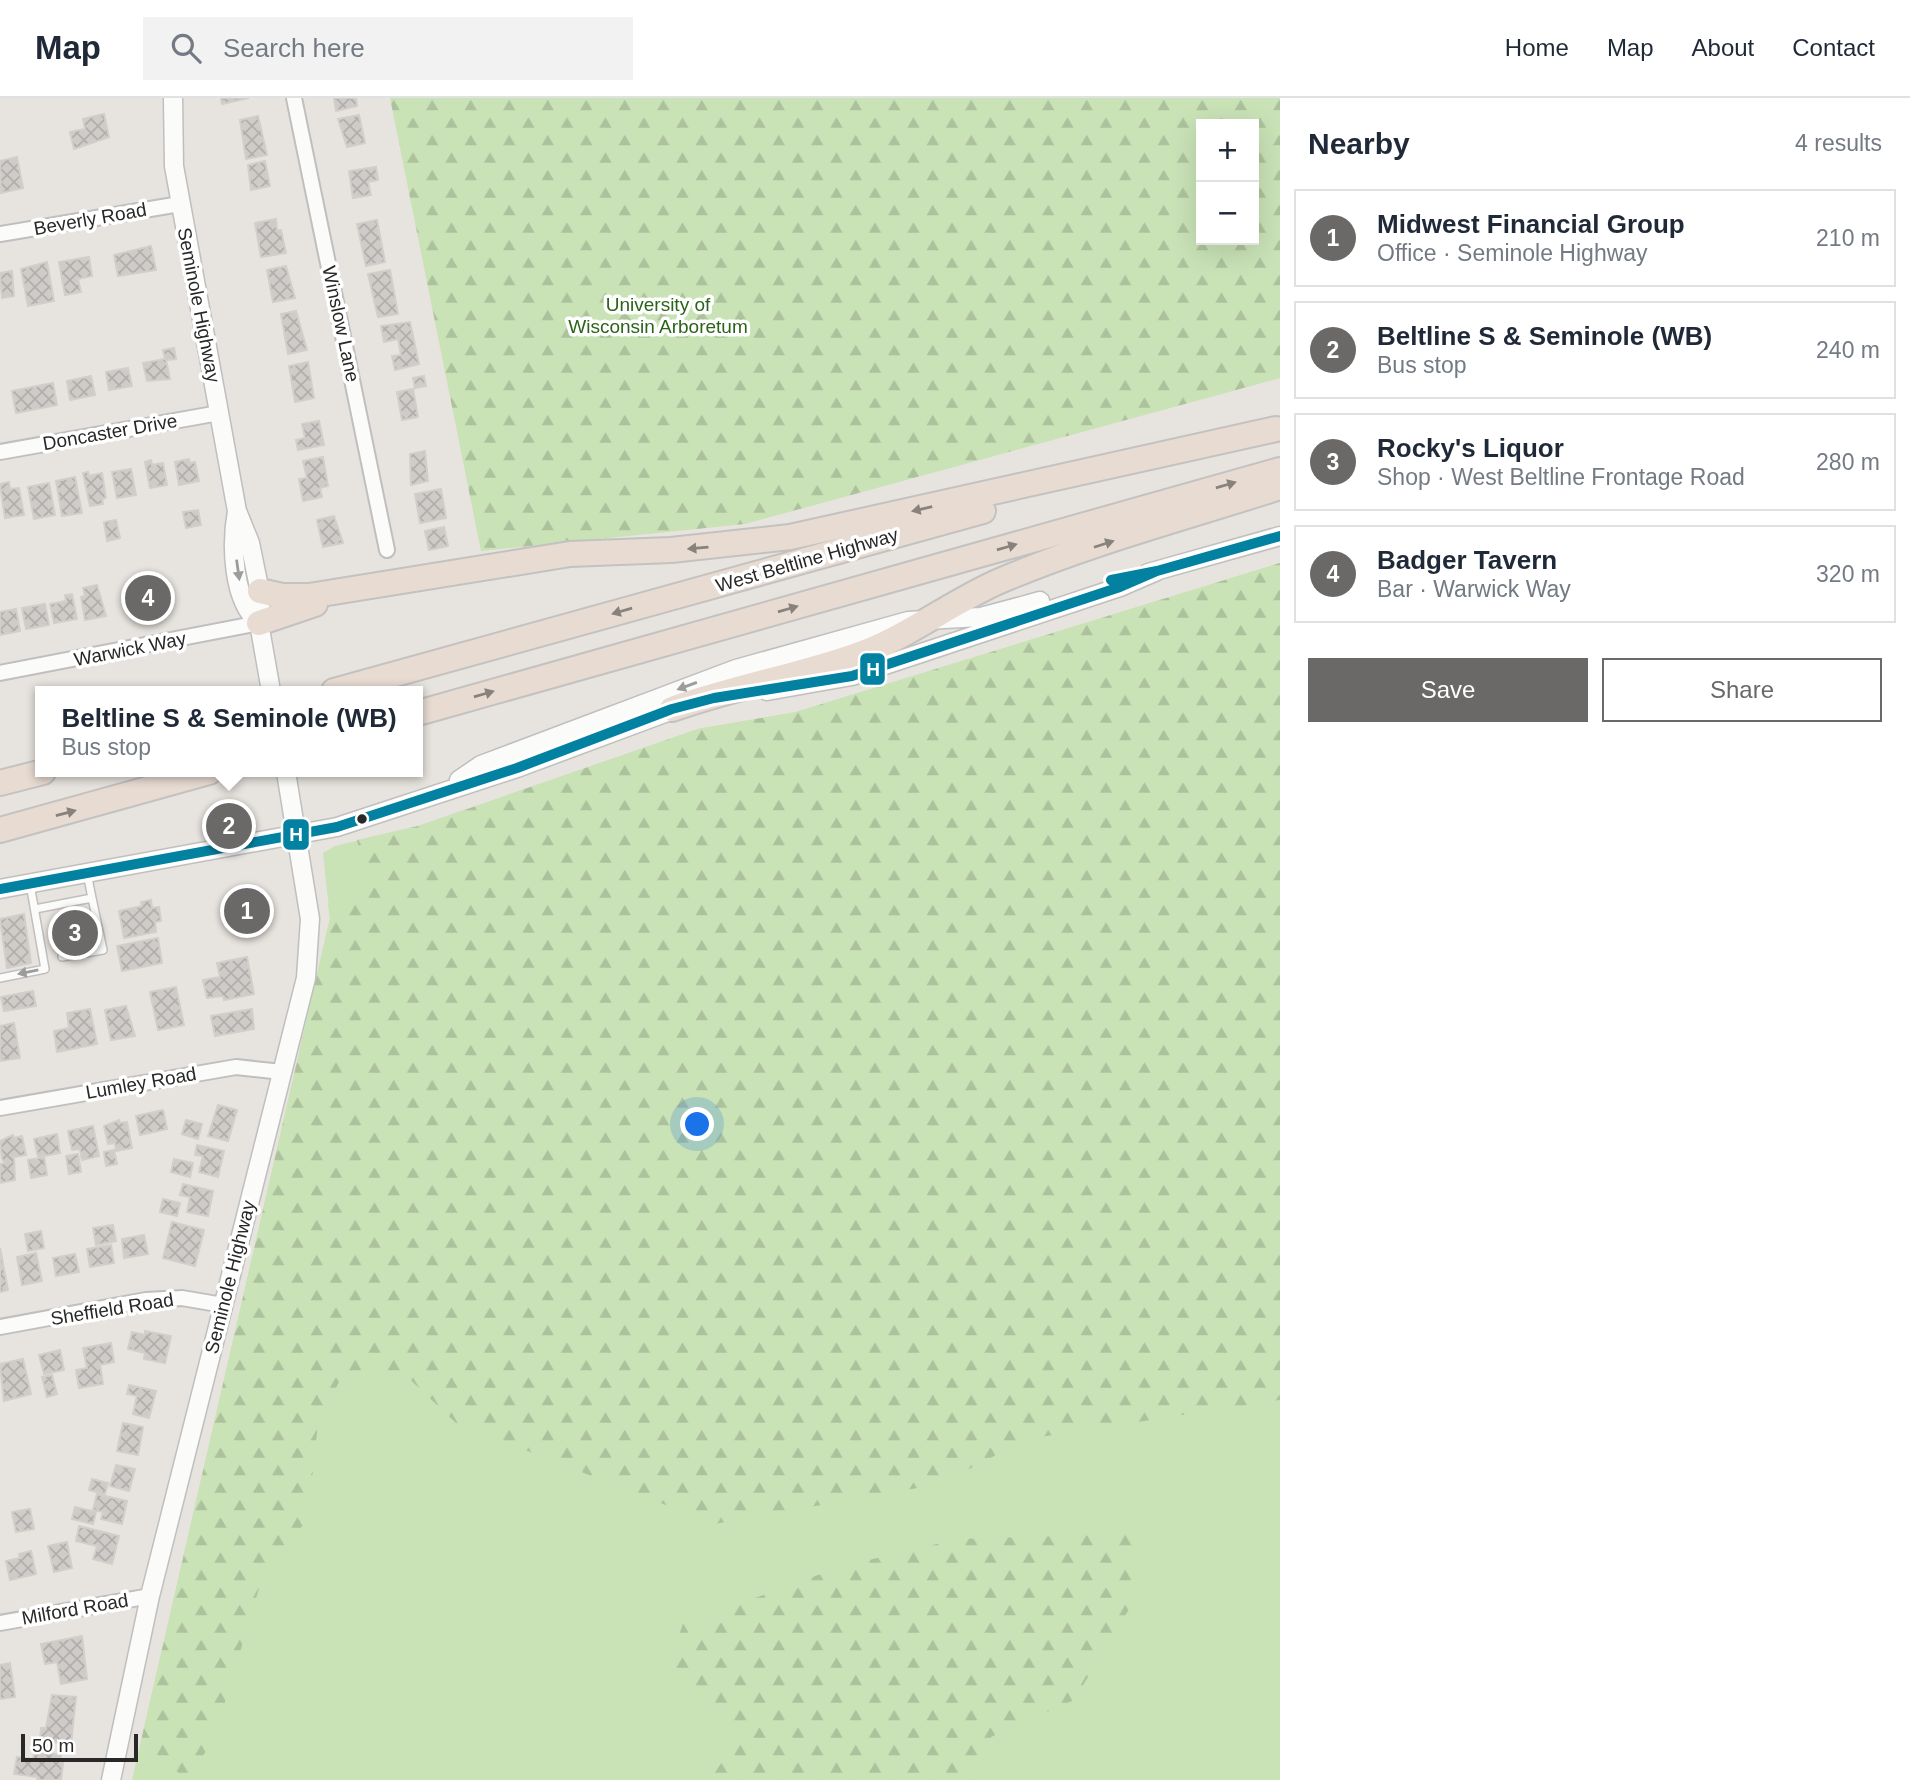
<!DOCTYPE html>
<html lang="en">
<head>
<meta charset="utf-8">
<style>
	:root { --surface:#fff; --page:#f2f2f3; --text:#1f2937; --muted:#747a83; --line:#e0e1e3; --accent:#6b6968 }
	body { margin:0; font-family:Helvetica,sans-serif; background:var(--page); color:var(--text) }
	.controls { position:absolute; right:21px; top:21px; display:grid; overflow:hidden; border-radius:0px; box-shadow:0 7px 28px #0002 }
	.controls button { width:63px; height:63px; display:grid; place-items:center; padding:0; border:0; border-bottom:2px solid var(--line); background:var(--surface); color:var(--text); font:35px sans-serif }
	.scale { position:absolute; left:21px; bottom:18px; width:117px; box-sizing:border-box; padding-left:7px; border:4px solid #282828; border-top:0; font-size:19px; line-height:24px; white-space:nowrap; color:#282828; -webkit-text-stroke:5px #fff; paint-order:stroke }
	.you { position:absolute; left:698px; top:1027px; width:24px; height:24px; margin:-18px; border:5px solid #fff; border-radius:50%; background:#1a73e8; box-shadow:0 0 0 10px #1a73e833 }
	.badge { display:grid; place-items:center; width:46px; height:46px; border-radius:50%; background:var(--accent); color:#fff; font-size:23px; font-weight:700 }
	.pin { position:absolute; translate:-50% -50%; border:4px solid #fff; box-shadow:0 2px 7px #0006 }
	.popup { position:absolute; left:35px; top:588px; width:388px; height:91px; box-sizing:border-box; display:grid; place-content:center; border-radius:0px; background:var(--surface); filter:drop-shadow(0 2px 5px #0005); font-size:23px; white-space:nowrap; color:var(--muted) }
	.popup b { font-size:26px; color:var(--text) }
	.popup::after { content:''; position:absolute; left:50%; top:100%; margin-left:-14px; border:14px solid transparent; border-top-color:var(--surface) }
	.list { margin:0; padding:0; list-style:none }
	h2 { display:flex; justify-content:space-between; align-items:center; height:91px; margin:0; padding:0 28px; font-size:30px }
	h2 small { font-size:23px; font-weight:400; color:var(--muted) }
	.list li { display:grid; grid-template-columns:46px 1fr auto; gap:21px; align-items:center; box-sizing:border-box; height:98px; margin:0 14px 14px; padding:0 14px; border:2px solid var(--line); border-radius:0px }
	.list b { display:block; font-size:26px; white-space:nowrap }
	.list p { margin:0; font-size:23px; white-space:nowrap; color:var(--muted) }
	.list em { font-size:23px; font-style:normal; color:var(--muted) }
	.actions { display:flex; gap:14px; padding:21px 28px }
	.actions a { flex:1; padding:16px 0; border:2px solid var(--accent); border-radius:0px; text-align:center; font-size:24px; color:var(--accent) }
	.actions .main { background:var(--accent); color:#fff }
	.icon { flex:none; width:38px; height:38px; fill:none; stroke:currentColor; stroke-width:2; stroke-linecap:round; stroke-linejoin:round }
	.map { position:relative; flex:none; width:1280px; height:1682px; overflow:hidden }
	header { display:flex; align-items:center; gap:42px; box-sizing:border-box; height:98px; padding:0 35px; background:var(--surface); border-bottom:2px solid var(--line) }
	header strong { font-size:33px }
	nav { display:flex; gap:38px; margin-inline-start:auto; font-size:24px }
	.search { width:490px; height:63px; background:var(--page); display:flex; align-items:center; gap:18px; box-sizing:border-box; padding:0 24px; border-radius:0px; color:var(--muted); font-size:26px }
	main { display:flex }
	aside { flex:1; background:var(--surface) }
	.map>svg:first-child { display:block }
	.grass { fill:#c9e2b6 }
	.forest { fill:url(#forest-firs); fill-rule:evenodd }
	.building { fill:url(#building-cross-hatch); stroke:#d2cfca; stroke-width:2 }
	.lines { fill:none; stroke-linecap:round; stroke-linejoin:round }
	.service-casing { stroke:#c0bfc0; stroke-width:10 }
	.minor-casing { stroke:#c0bfc0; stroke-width:18 }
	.tertiary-casing { stroke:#c0bfc0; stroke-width:21 }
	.motorway-casing { stroke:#c3c2c0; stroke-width:28 }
	.service { stroke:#fbfbfa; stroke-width:7 }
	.minor { stroke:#fbfbfa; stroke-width:14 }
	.tertiary { stroke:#fbfbfa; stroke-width:18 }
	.motorway { stroke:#e8dbd2; stroke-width:24 }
	.bus-1-casing { stroke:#fff; stroke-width:16 }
	.bus-1 { stroke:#0381a1; stroke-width:10 }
	.oneway { fill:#88827d }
	.oneway2 { fill:#9c9c9c }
	.bus-dot { fill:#282828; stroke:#fff; stroke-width:2.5 }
	.labels { text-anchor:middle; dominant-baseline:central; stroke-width:7; stroke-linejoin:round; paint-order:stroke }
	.street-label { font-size:19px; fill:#282828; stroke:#fff }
	.park-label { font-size:19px; fill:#2b6419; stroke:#fff }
	.line-badge { stroke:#fff; stroke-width:2.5 }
	.badge-label { font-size:19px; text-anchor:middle; font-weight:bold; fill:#fff }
</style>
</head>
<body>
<header>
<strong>Map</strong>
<div class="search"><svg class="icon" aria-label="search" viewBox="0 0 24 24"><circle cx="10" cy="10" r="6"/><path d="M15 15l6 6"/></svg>Search here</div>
<nav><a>Home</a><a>Map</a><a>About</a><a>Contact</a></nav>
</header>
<main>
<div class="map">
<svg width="1280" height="1682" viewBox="0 0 1280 1682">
	<defs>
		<pattern id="forest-firs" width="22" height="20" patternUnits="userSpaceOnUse" patternTransform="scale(1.75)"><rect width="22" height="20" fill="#c9e2b6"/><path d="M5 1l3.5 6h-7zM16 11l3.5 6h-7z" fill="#adc29c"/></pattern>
		<pattern id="building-cross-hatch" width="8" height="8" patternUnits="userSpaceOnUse" patternTransform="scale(1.75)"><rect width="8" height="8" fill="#cecbc8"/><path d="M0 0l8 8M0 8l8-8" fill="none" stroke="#b1aeac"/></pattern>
	</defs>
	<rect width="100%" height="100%" fill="#e7e3de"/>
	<path class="grass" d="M1280 465V1682H132L330 820 323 755 335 748 418 728 698 631 796 614Z"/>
	<path class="forest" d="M390 0H1280V280L745 426 481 453ZM1254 26V142H1201V26Z
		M1280 465V1302L1027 1341 940 1386 714 1426 456 1325 401 1273 339 1284 318 1324 308 1420 260 1487 214 1641 187 1682 141 1643 330 820 328 807 368 792 357 742 418 728 698 631 796 614Z
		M1136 1436 1131 1508 1074 1602 991 1639 979 1682H709L739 1641 697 1604 667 1569 683 1526 843 1468 958 1441Z"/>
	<path class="building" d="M221 0H249L222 6Z
		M334 0H356L357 8 336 13Z
		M104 16 109 39 74 51 70 34 85 31 83 21Z
		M359 17 365 45 347 49 338 21Z
		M258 18 267 57 246 61 240 22Z
		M17 59 23 90 1 95 0 63Z
		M265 63 270 88 251 92 248 67Z
		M376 69 378 82 368 84 371 97 353 100 349 73Z
		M276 121 277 132H281L286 155 261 159 255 125Z
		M377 122 385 164 366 168 357 126Z
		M151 148 156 172 118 178 114 157Z
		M89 159 92 178 78 181 81 194 65 197 59 164Z
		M47 164 54 203 28 208 21 171Z
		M286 168 295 200 273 204 267 172Z
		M390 172 398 216 378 219 368 176Z
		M12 173 14 198 2 200 0 175Z
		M296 213 307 252 288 256 281 216Z
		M410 224 419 266 395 272 392 258 401 257 398 241 384 244 381 228Z
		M174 250 176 261 166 262 170 281 147 283 143 265 165 261 163 252Z
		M308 264 314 300 295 304 289 268Z
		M128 270 132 288 109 292 106 274Z
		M91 278 95 297 70 302 67 283Z
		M424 278 426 288 415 290 413 280Z
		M53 285 57 307 16 315 12 293Z
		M413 291 418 319 402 322 397 294Z
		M319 323 324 347 298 352 296 342 305 340 302 326Z
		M425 353 428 383 411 387 410 356Z
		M323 359 328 388 320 390 322 399 303 403 299 381 307 380 303 363Z
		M189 361 190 365 195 364 199 383 179 387 175 364Z
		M151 362 152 367 163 365 167 387 150 390 145 364Z
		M131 371 136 397 117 400 112 374Z
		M88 374 89 378 102 375 106 400 102 401 103 406 90 408 83 375Z
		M75 379 82 415 62 418 56 383Z
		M9 384 10 391 19 390 24 417 5 420 0 386Z
		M49 385 55 417 34 421 28 389Z
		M441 391 446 420 420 425 415 396Z
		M198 412 201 427 186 430 183 414Z
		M334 418 343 445 323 449 317 422Z
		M116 422 120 440 107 443 104 424Z
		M444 429 448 448 429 452 425 433Z
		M152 485 153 490 165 488 169 505 158 507 159 512 132 514 128 495 138 493 137 488Z
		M97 487 106 518 85 522 81 499 85 498 83 490Z
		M72 496 77 521 54 525 50 506 66 503 65 497Z
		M45 506 49 527 26 531 22 510Z
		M16 511 20 533 0 537V514Z
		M259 790 263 812 248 815 251 834 237 836 233 818 239 817 235 795Z
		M151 802 152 810 159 809 161 823 155 824 156 834 124 840 119 813 142 808 141 804Z
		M89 815 96 848 61 855 55 821Z
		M24 816 31 865 7 870 0 821Z
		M158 840 162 865 122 873 117 848Z
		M247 859 254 896 224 902 223 898 207 900 203 882 220 879 217 865Z
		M176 889 184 927 158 932 150 894Z
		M33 893 36 908 4 913 1 899Z
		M126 908 135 938 111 942 105 912Z
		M90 911 97 946 57 954 54 933 69 930 67 915Z
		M252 911 254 931 215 938 211 918Z
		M14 925 20 960 0 963V928Z
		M218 1007 237 1012 228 1043 208 1038Z
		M163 1012 167 1031 140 1037 136 1018Z
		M119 1022 120 1025 127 1024 132 1050 116 1053 115 1045 108 1046 104 1028Z
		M186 1022 202 1026 198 1041 182 1036Z
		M93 1028 99 1058 82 1062 80 1051 72 1052 68 1033Z
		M57 1036 60 1055 38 1059 34 1041Z
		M13 1037 14 1040 22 1038 26 1057 14 1059 15 1082 0 1085V1066L5 1065 2 1061 0 1043Z
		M197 1047 224 1053 218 1079 199 1074 203 1058 195 1057Z
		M114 1052 117 1066 106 1068 104 1054Z
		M78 1056 81 1074 69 1076 66 1058Z
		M44 1059 47 1077 31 1080 28 1062Z
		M174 1061 193 1065 190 1079 171 1074Z
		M183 1086 213 1093 208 1118 187 1114 190 1099 180 1097Z
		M163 1101 180 1105 177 1118 160 1114Z
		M172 1124 204 1132 195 1168 163 1160Z
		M113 1127 116 1143 96 1147 93 1130Z
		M41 1133 44 1150 28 1153 25 1136Z
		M144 1137 148 1156 124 1160 122 1141Z
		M111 1147 114 1165 90 1169 87 1151Z
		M0 1150 8 1192 0 1194Z
		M36 1155 42 1183 22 1187 17 1159Z
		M75 1156 79 1174 56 1178 53 1160Z
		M145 1233 171 1238 165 1265 144 1261 145 1255 128 1251 132 1234 145 1237Z
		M111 1245 114 1264 100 1267 103 1286 79 1290 76 1272 87 1270 83 1250Z
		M60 1252 64 1272 44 1276 39 1257Z
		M23 1261 31 1296 4 1303 0 1266Z
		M52 1277 57 1296 47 1299 42 1279Z
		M129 1287 156 1293 149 1320 133 1316 137 1298 127 1296Z
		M123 1325 143 1329 138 1357 117 1353Z
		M116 1367 135 1371 129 1393 110 1388Z
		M92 1381 108 1385 105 1396 89 1392Z
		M97 1396 127 1403 122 1426 101 1421 103 1414 93 1412Z
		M75 1409 96 1414 93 1426 72 1421Z
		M30 1411 34 1431 16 1434 12 1414Z
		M79 1428 119 1438 112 1466 93 1461 97 1448 76 1443Z
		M67 1444 72 1470 54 1474 48 1448Z
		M31 1453 36 1476 10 1482 6 1463 20 1460 19 1456Z
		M82 1538 87 1581 61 1586 57 1564 45 1566 41 1546Z
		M10 1565 15 1599 0 1601V1567Z
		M52 1597 76 1599 71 1646 40 1643 41 1630H46Z
		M35 1653 61 1657 60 1665H63L61 1682H37L38 1679 14 1676 17 1659 33 1661Z"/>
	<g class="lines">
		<defs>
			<path id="service" d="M35 811 92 800 87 775
				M62 859 103 852 92 800
				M0 880 45 871 30 786"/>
			<path id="minor" d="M294 0 387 452
				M0 136 180 106
				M0 354 219 315
				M0 575 259 525
				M0 1010 236 969 282 974
				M0 1229 146 1202 182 1200 223 1207
				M0 1525 150 1498"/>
			<path id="tertiary" d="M173 0 174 68 237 413 250 445 261 499 259 525 271 593
				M237 413C231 446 232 502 259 525
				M1148 475 1280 438
				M767 593 852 578 1120 489 1157 473
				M459 682 481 667 736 571 908 523 981 519 1040 503
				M0 791 337 729 517 670 681 609
				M111 1682 150 1498 306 880 310 821 286 674"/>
			<path id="motorway" d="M260 493 282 498H309L570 456 671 452 790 439 1276 331
				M259 525 315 506
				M334 593 983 413
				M672 611C731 590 792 579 851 559 905 542 950 504 1002 482 1092 444 1187 419 1280 389
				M418 615 1280 372
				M0 685 43 674
				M0 732 209 674"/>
		</defs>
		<use href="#service" class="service-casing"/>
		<use href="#minor" class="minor-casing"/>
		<use href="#tertiary" class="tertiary-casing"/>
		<use href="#motorway" class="motorway-casing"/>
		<use href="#service" class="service"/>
		<use href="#minor" class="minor"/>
		<use href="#tertiary" class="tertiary"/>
		<use href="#motorway" class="motorway"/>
		<defs>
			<path id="bus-1" d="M1111 482 1157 473 1280 438
				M0 791 337 729 517 670 672 611 714 600 852 578 1120 489 1157 473"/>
		</defs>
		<use href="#bus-1" class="bus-1-casing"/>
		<use href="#bus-1" class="bus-1"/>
	</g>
	<defs><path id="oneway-solid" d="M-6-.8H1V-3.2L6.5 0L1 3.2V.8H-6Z" transform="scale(1.75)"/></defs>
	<g class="oneway">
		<use href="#oneway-solid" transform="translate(1226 387) rotate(-16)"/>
		<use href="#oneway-solid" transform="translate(922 411) rotate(167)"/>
		<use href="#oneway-solid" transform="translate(1104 446) rotate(-18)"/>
		<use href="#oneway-solid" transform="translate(1007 449) rotate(-16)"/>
		<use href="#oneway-solid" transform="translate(698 450) rotate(175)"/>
		<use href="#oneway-solid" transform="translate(788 511) rotate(-16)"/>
		<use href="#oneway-solid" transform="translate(622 513) rotate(164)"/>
		<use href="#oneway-solid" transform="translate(484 596) rotate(-16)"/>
		<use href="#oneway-solid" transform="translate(66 715) rotate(-15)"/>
	</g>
	<g class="oneway2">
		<use href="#oneway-solid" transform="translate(238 472) rotate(82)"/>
		<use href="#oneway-solid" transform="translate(687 588) rotate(160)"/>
		<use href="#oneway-solid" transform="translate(28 874) rotate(169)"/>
	</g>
	<circle class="bus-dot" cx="362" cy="721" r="6"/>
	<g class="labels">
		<g class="street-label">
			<text transform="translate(90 121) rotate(-10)">Beverly Road</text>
			<text transform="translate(199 207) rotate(79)">Seminole Highway</text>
			<text transform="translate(341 226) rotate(78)">Winslow Lane</text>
			<text transform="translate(110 334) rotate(-10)">Doncaster Drive</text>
			<text transform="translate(807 462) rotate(-16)">West Beltline Highway</text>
			<text transform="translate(130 551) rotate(-11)">Warwick Way</text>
			<text transform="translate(141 985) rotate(-10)">Lumley Road</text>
			<text transform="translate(230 1179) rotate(-76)">Seminole Highway</text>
			<text transform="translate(112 1211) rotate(-9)">Sheffield Road</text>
			<text transform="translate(75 1511) rotate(-10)">Milford Road</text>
		</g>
		<g class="park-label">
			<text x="658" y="206">University of<tspan x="658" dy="22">Wisconsin Arboretum</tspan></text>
		</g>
	</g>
	<g class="line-badge">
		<rect x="859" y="554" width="27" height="34" rx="7" fill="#0381a1"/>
		<rect x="282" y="720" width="28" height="33" rx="7" fill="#0381a1"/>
	</g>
	<g class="badge-label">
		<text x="873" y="578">H</text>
		<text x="296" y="743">H</text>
	</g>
</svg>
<div class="controls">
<button>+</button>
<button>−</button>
</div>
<div class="scale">50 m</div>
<div class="you"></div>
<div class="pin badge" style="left:247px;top:813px">1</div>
<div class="pin badge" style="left:229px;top:728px">2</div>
<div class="popup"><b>Beltline S &amp; Seminole (WB)</b>Bus stop</div>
<div class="pin badge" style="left:75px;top:835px">3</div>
<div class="pin badge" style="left:148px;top:500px">4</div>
</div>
<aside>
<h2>Nearby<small>4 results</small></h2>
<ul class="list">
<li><span class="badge">1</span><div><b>Midwest Financial Group</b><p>Office · Seminole Highway</p></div><em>210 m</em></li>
<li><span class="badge">2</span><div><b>Beltline S &amp; Seminole (WB)</b><p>Bus stop</p></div><em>240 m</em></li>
<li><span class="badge">3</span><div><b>Rocky's Liquor</b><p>Shop · West Beltline Frontage Road</p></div><em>280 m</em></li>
<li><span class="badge">4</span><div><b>Badger Tavern</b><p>Bar · Warwick Way</p></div><em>320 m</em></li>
</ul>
<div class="actions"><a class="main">Save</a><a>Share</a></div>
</aside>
</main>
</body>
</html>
